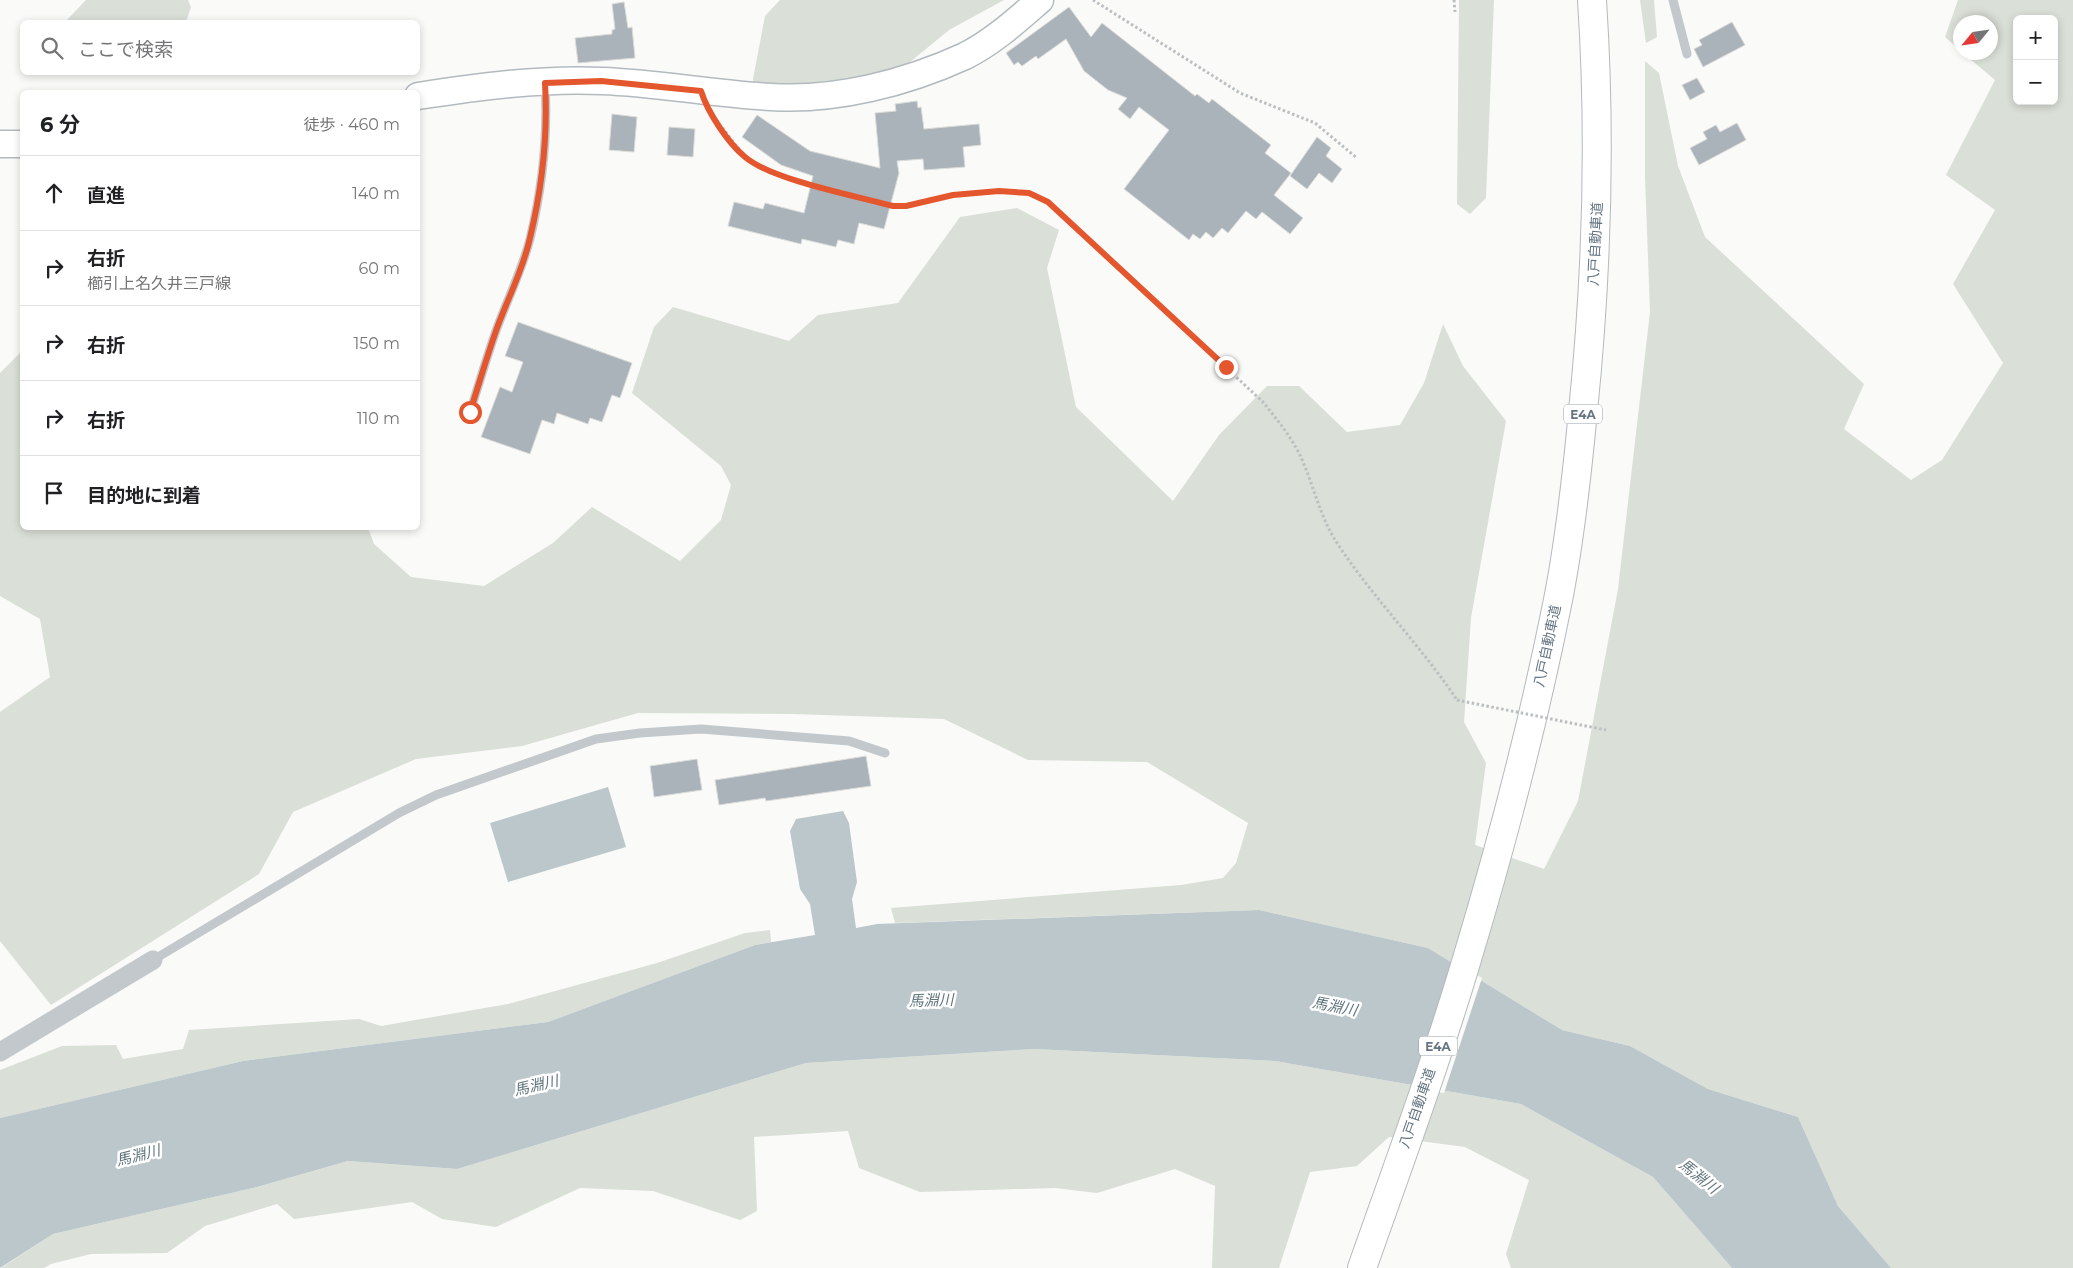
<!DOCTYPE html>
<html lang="ja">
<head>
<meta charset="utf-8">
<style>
	:root { --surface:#fff; --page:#f6f6f6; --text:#202124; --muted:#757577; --line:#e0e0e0 }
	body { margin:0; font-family:Montserrat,"Noto Sans JP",sans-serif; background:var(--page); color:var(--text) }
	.controls { position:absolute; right:15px; top:15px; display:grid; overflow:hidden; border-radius:8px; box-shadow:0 2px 8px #0003 }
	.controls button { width:45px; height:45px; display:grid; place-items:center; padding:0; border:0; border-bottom:1px solid var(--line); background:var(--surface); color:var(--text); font:25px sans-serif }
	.compass { position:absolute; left:1953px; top:15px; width:45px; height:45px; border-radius:50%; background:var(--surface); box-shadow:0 2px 8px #0003; rotate:241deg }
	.stop { position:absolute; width:15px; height:15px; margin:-11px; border:4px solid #e4572e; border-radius:50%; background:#fff }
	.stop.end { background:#e4572e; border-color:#fff; box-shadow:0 1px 5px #0008 }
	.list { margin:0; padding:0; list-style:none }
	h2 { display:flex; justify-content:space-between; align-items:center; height:65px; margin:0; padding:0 20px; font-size:21px }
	h2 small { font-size:16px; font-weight:400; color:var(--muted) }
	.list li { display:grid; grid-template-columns:32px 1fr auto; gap:15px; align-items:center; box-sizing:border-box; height:75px; padding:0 20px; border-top:1px solid var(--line) }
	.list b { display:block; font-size:19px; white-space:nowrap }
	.list p { margin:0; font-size:16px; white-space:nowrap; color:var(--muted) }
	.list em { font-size:16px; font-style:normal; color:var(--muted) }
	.icon { flex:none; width:28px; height:28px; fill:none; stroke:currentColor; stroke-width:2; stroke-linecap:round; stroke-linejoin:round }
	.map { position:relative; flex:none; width:2073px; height:1268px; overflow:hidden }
	.search { position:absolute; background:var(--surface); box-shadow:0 2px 8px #0003; left:20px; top:20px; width:400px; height:55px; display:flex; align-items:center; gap:12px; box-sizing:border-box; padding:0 18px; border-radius:8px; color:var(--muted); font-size:19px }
	.panel { position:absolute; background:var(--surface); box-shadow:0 2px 8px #0003; left:20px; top:90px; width:400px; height:440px; border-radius:8px }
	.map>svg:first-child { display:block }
	.green { fill:#dadfd7; fill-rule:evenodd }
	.water { fill:#bbc7cb }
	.pier { fill:#fafaf8 }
	.building { fill:#aab3b9; stroke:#dcdcda }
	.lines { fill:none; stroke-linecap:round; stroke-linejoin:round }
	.secondary-casing { stroke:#b3babf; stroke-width:29 }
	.highway-casing { stroke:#b4b9bd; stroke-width:30 }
	.path { stroke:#bbbfc2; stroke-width:3; stroke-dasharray:2.5 2.5; stroke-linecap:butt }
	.lane { stroke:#c3c8cc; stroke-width:9 }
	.street { stroke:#c3c8cc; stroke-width:19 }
	.secondary { stroke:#fff; stroke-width:26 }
	.highway { stroke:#fff; stroke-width:28 }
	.path-bridge { stroke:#bbbfc2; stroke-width:3; stroke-dasharray:2.5 2.5; stroke-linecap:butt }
	.route { stroke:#e4572e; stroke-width:6 }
	.labels { text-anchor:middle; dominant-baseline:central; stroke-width:5; stroke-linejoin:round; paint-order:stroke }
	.shield { fill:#fff; stroke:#939fa8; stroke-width:1 }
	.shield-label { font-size:12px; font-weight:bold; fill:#657683 }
	.street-label { font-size:14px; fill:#657683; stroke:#fff }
	.water-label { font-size:15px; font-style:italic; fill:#60757c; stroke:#fff }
</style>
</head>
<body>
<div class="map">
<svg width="2073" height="1268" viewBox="0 0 2073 1268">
	<rect width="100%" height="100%" fill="#fafaf8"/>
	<path class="green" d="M86 0H188L191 7 186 22H65Z
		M780 0H1004L949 30 893 76 756 108 753 79 765 16Z
		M1459 0H1494L1486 198 1470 214 1457 204Z
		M1640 0H1654L1657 37 1646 43Z
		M1958 0H2073V1268H1891L1838 1206 1798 1117 1708 1089 1630 1046 1562 1030 1428 948 1259 910 895 923 891 908 1181 885 1223 878 1236 863 1248 823 1147 762 1028 760 944 719 793 714 638 713 522 746 416 759 293 812 259 874 51 1005 0 941V712L50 677 40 619 0 596V373L22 351V528H368L374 544 411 577 484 586 553 543 592 507 680 561 721 520 731 485 721 466 632 393 654 327 673 307 789 341 818 315 898 303 960 217 1017 208 1059 230 1047 268 1076 407 1173 501 1219 435 1267 386H1299L1347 432 1400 425 1424 383 1443 324 1463 366 1506 421 1471 618 1464 722 1486 763 1475 845 1544 869 1578 801 1618 589 1650 312 1645 177V61L1659 73 1678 166 1705 237 1864 384 1844 429 1911 480 1942 460 2003 363 1953 284 1995 210 1946 175 1995 80 1963 53 1990 52V22H1960V50L1945 37ZM2017 19H2054V101H2017Z
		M770 930 771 942 755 945 548 1022 243 1061 0 1118V1070L62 1046 116 1045 123 1059 183 1049 189 1030 359 1019 381 1026 508 1004 657 963 745 933Z
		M1034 1049 1275 1061 1521 1104 1653 1177 1732 1268H1511L1506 1254 1529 1180 1465 1147 1389 1137 1357 1166 1310 1172 1279 1268H1212L1215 1186 1175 1169 1097 1193 1055 1188 920 1192 859 1168 848 1131 754 1137 757 1211 740 1220 653 1191 580 1188 496 1227 442 1219 412 1202 294 1219 277 1204 205 1226 167 1253 91 1254 51 1264 44 1268H1L53 1234 257 1187 348 1161 457 1169 806 1063Z"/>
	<path class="water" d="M608 787 626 847 508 882 490 823Z
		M843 811 849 823 857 882 852 899 856 928 877 924 1259 910 1428 948 1562 1030 1630 1046 1708 1089 1798 1117 1838 1206 1891 1268H1732L1653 1177 1521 1104 1275 1061 1034 1049 806 1063 457 1169 348 1161 257 1187 53 1234 0 1268V1118L243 1061 548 1022 755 945 815 935 810 904 800 889 790 831 796 819Z"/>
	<path class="pier" d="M1459 964 1482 978 1444 1093 1418 1089Z"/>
	<path class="building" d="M624 2 628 28 632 27 635 58 578 63 575 38 612 34V30L615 29 612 4Z
		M1069 7 1091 37 1102 23 1195 96 1197 94 1209 103 1212 99 1271 145 1265 153 1291 173 1274 195 1303 218 1290 234 1262 212 1256 219 1246 211 1228 233 1222 228 1213 238 1206 232 1200 239 1193 234 1189 240 1124 189 1169 130 1139 107 1130 119 1118 109 1127 98 1108 90 1084 71 1066 39 1038 59 1036 56 1022 66 1018 62 1014 65 1006 53Z
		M1732 22 1745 45 1703 67 1694 49 1702 45 1699 40Z
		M1697 78 1705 92 1690 100 1682 85Z
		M917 101 918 108 921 107 924 129 979 124 981 145 963 147 965 167 924 170 923 159 897 161 899 173 884 229 859 223 854 244 838 240 836 247 802 239 801 244 728 226 734 202 763 209 765 203 804 213 813 176 781 165 742 137 757 115 810 151 880 168 875 113 896 111 895 104Z
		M612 114 637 117 634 152 609 150Z
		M1737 123 1746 140 1699 165 1690 148 1707 139 1703 132 1716 125 1720 132Z
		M669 127 695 129 693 157 667 155Z
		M1317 137 1331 148 1326 156 1342 169 1332 183 1319 173 1307 189 1290 176Z
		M518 322 632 363 620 398 612 395 602 422 590 418 588 424 557 413 554 424 542 420 530 454 481 437 500 387 512 392 523 362 505 356Z
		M866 756 871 786 766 801 765 798 719 805 715 780Z
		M697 759 702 790 654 797 650 766Z"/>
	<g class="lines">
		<defs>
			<path id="secondary" d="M418 96C477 87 541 78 602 81 658 83 714 94 771 97 836 101 906 83 965 56 993 42 1017 20 1040 0
				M0 144H22"/>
			<path id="highway" d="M1362 1268C1398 1166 1436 1063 1467 959 1502 843 1533 724 1557 605 1570 541 1577 475 1583 411 1597 274 1601 137 1592 0"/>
		</defs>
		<use href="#secondary" class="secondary-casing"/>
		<use href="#highway" class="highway-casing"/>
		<path class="path" d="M1093 0 1240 93 1315 123 1357 158
			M1454 0 1455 12
			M710 112 745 157 770 173 893 206H906L953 195 999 191 1029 193 1048 202 1263 402C1278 421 1294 440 1303 462 1315 490 1321 520 1339 546 1375 600 1421 646 1457 700"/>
		<path class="lane" d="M1673 0 1687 54
			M470 412C479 384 487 356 497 328 508 298 522 270 530 239 542 189 548 135 545 84
			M153 960 399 813 436 795 596 739 640 733 701 729 849 741 885 753"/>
		<path class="street" d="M0 1052 153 960"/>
		<use href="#secondary" class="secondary"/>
		<use href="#highway" class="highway"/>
		<path class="path-bridge" d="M1457 700 1606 730"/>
	</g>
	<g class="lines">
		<path class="route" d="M470 412C479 384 487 356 497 328 508 298 523 270 530 238 542 188 548 134 545 83L601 81 701 91C708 113 728 143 745 157 772 180 856 196 893 206H906L953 195 999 191 1029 193 1048 202 1226 367"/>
	</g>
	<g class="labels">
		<g class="shield">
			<rect x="1564" y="404.5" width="38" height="19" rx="4"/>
			<rect x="1419" y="1036.5" width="38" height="19" rx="4"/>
		</g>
		<g class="shield-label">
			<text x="1583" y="414">E4A</text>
			<text x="1438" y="1046">E4A</text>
		</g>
		<g class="street-label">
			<text transform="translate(1595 244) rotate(-87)">八戸自動車道</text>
			<text transform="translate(1547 646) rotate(-78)">八戸自動車道</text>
			<text transform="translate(1417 1108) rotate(-71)">八戸自動車道</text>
		</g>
		<g class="water-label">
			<text transform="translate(931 1000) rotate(-2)">馬淵川</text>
			<text transform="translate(1335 1006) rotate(11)">馬淵川</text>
			<text transform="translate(536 1085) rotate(-13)">馬淵川</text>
			<text transform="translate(138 1155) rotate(-14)">馬淵川</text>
			<text transform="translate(1699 1176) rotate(38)">馬淵川</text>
		</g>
	</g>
</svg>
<div class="controls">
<button>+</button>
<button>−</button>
</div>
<svg class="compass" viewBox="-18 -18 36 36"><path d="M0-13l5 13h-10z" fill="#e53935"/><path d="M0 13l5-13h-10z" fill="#757577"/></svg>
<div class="stop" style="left:470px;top:412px"></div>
<div class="stop end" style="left:1226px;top:367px"></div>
<div class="search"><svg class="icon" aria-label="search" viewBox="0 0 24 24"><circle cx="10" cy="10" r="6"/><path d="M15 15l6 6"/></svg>ここで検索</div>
<section class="panel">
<h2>6 分<small>徒歩 · 460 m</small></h2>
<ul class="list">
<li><svg class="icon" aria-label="ahead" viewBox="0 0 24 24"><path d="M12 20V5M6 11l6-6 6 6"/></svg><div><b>直進</b></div><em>140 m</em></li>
<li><svg class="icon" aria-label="right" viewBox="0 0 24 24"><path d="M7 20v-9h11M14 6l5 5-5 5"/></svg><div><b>右折</b><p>櫛引上名久井三戸線</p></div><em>60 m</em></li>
<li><svg class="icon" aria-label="right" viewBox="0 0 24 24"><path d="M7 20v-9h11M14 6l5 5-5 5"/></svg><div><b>右折</b></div><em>150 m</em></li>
<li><svg class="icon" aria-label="right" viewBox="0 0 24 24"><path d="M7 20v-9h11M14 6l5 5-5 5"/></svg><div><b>右折</b></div><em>110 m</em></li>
<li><svg class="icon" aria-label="arrive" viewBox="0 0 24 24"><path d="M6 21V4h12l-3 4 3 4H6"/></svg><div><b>目的地に到着</b></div></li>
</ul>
</section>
</div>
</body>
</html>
